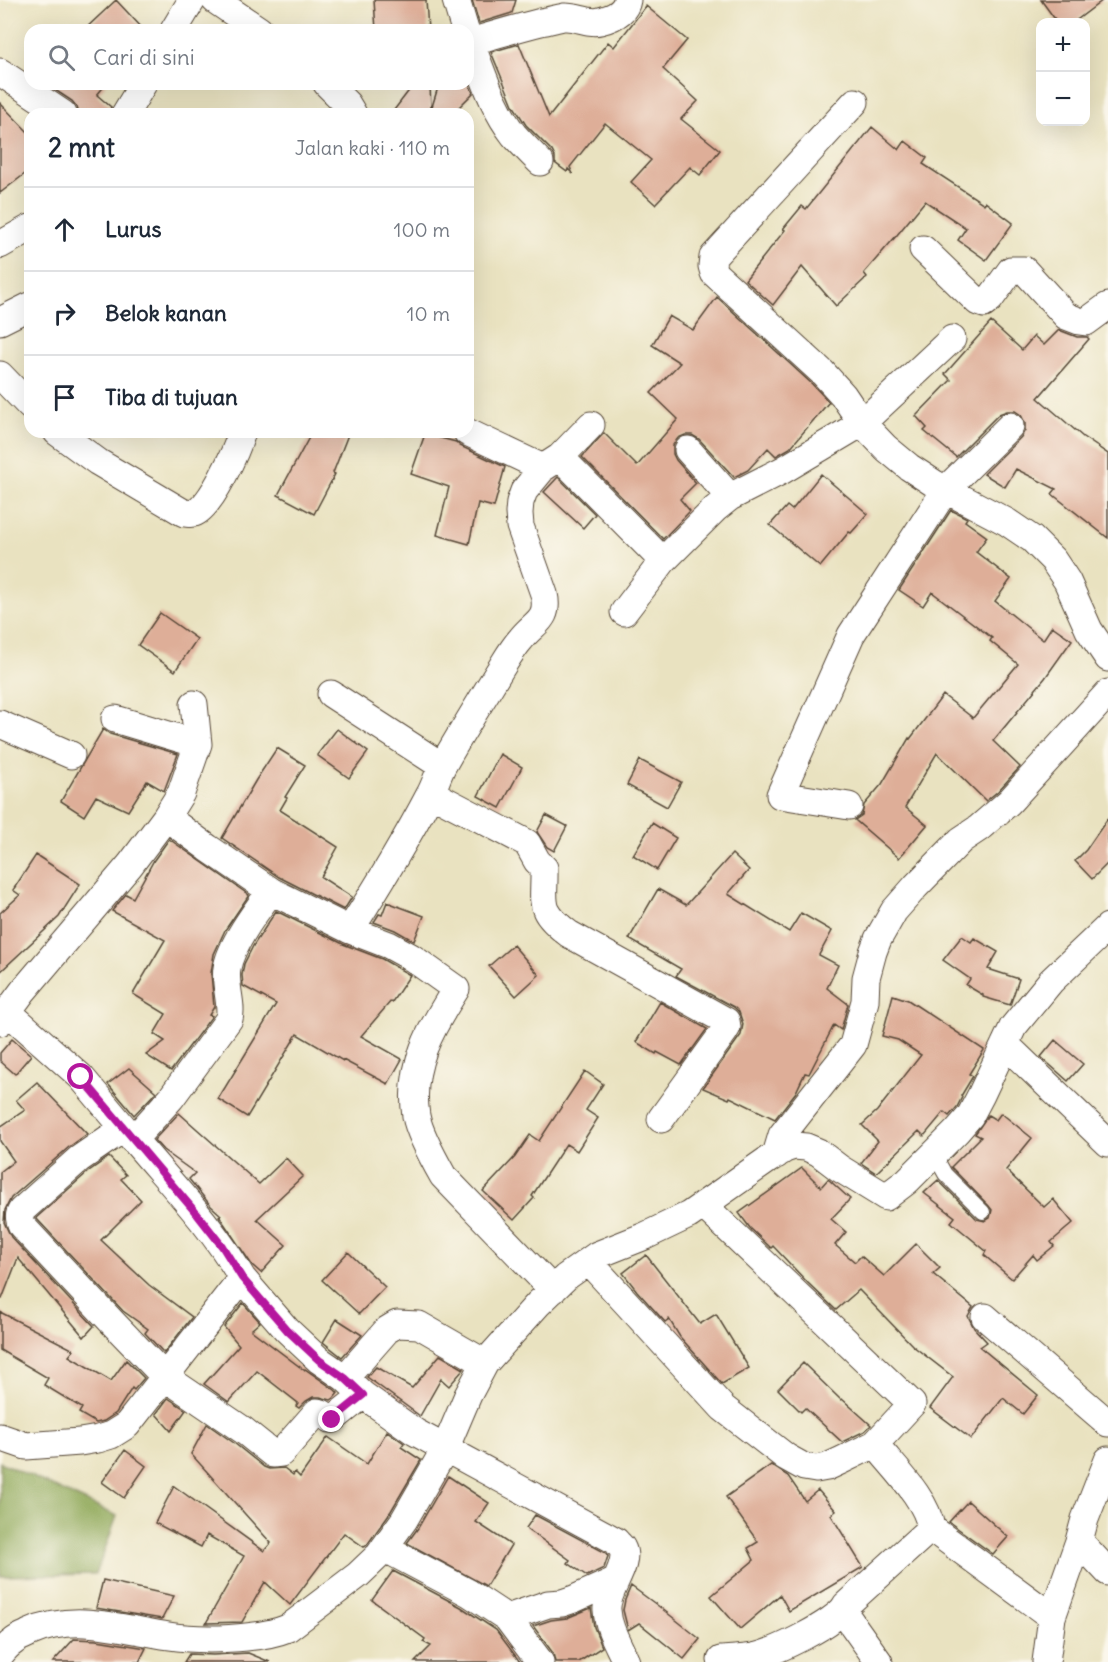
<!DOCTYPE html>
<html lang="id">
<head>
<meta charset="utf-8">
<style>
	:root { --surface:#fff; --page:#f6f6f7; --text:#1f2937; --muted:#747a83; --line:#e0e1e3 }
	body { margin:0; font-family:Delius,sans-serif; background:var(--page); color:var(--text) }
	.controls { position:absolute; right:18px; top:18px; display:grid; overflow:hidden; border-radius:12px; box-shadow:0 6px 24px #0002 }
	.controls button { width:54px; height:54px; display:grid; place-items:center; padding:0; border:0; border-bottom:2px solid var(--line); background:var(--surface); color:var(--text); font:30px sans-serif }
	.stop { position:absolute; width:18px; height:18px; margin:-14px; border:4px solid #b5179e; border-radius:50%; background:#fff }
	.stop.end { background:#b5179e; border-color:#fff; box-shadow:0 2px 6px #0008 }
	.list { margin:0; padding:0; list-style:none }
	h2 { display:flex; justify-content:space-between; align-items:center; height:78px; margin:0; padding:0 24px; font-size:26px }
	h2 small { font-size:20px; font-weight:400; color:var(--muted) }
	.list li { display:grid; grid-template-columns:39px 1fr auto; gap:18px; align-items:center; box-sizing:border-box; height:84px; padding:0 24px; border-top:2px solid var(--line) }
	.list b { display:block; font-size:22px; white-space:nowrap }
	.list em { font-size:20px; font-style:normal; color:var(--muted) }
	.icon { flex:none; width:33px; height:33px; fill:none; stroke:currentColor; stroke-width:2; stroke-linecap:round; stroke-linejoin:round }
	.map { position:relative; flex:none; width:1108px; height:1662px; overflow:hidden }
	.search { position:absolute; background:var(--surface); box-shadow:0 6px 24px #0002; left:24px; top:24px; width:450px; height:66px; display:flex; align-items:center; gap:15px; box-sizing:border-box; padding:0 21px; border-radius:18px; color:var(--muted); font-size:22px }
	.panel { position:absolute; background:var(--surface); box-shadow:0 6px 24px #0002; left:24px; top:108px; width:450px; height:330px; border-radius:18px }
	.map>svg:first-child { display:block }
	.forest { fill:#90a95a; stroke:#666a3c; stroke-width:1.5 }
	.building { fill:#deae98 }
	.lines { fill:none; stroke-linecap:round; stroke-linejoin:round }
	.service-casing { stroke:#554636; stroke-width:16 }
	.minor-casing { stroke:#554636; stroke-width:29 }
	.service { stroke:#fff; stroke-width:14 }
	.minor { stroke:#fff; stroke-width:27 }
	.route { stroke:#b5179e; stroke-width:8 }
</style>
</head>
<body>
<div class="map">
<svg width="1108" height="1662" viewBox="0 0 1108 1662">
	<rect width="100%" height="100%" fill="#fbf7ec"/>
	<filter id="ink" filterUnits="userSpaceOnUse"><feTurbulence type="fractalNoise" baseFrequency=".0167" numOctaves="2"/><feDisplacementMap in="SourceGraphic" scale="12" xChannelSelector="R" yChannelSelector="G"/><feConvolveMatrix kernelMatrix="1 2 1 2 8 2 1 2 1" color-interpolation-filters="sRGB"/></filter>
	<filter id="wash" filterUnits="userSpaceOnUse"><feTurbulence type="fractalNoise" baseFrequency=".008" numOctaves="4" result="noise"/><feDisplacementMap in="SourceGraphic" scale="24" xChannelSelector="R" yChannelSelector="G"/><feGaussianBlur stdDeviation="1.35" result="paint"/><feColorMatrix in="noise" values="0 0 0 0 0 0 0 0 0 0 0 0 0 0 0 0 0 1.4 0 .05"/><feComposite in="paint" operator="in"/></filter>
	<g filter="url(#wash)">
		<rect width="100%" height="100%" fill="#e9e2c0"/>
		<path class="forest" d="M0 1462 117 1516 96 1574 0 1576Z"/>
		<g id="blocks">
			<path class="building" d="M116 0 144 30H84Z
				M374 0H426L428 30H376Z
				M472 0H516L512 13 479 23Z
				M1041 0H1103L1074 22H1057Z
				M646 6 687 40 663 69 698 101 681 119 720 150 700 175 690 167 655 204 631 182 651 160 605 123 570 167 573 174 568 169 567 172 555 163V157L552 151 526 125 513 105 491 52 519 44 549 117 608 42 614 47Z
				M468 81 473 93 452 114H391L414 84H430L431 110 439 84H468Z
				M46 84H106L97 95 111 107 109 114H79L77 107 72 101Z
				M0 103 30 134V170L0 193Z
				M872 127 899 150 905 141 927 158 923 164 984 204 985 202 1013 223 986 260 958 240 966 228 925 201 897 235 864 273 867 277 836 306 802 267 773 305 745 280 785 230 783 229 802 206 806 209Z
				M717 297 812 384 829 402 790 448 776 456 768 448 748 470 734 477 699 439 692 435H685L678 438 673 445V454L676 460 696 483 680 499 690 511 663 539 582 457 604 433 637 466 678 419 651 393 680 363 652 345 669 316 693 330Z
				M991 322 1022 350 1034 336 1044 345 1059 330 1077 337H1087L1089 339 1038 398 1083 437 1108 454V538L1052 494 1056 489 1016 469 1005 487 984 474 1021 437 1025 430V423L1021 415 1015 411H1007L999 414 956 457 924 431 927 428 916 416 951 380 945 374Z
				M312 432H349L333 473 335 474 314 514 278 495Z
				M425 434 456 442 460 446 505 467 494 507 478 503 469 544 437 535 449 487 411 474Z
				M821 474 868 514 851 533 849 532 820 567 770 525 787 506 792 510Z
				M558 477 595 514 583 528 544 492Z
				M951 510 967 518 965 521 987 537 976 552 1011 579 995 601 1043 640 1052 626 1072 640 1045 678 993 741 1020 767 998 791 986 801 937 753 905 807 927 825 899 858 855 820 862 815 864 805 882 784 909 738 910 739 943 695 973 718 1018 664 990 641 992 638 932 592 923 606 899 590Z
				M160 613 197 639 175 671 138 645Z
				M103 729 110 734 178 754 164 791 147 781 128 811 96 796 84 816 61 801Z
				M337 729 368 752 349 778 317 755Z
				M277 748 305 765 285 797 287 798 280 810 338 847 321 877 352 897 344 910 279 877 222 838 256 780Z
				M500 754 522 767 500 808 478 796Z
				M640 760 681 782 667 807 627 785Z
				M546 815 567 826 554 851 547 847 537 832Z
				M1108 818V863L1092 879 1075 861 1086 850Z
				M652 823 676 838 657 870 633 855Z
				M169 839 249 895 225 930 214 954 211 973 214 1007 209 1015 212 1016 171 1071 146 1055 165 1041 154 1034 166 1014 133 994 165 940 112 911 126 894 133 898 154 860Z
				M732 854 749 870 728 894 789 932 801 913 832 931 819 955 838 965 827 988 848 1004 841 1030 834 1025 809 1074 805 1073 796 1092 775 1119 730 1097 729 1099 703 1088 741 1035 743 1024 739 1012 734 1007 676 976 681 969 629 939 658 889 686 905Z
				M36 855 80 884 59 917 0 972V913L20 895 13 890Z
				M387 902 424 916 414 941 395 930 374 922 379 914 382 915Z
				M276 911 343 944 382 959 410 975 392 1002 391 1001 361 1036 402 1059 388 1084 343 1060V1061L297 1034 247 1117 218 1099 276 1004 243 986 242 975 244 964 253 946Z
				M962 936 971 942 974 938 998 952 988 969 1019 979 1010 1005 983 997V995L966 985 970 979 943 960Z
				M513 945 539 975 516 996 489 966Z
				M893 995 908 1000 984 1050 969 1074 973 1076 961 1096 962 1097 957 1107 949 1116 944 1112 924 1136 919 1131 876 1173 861 1163 878 1141 862 1125 877 1111 921 1055 898 1040 882 1036Z
				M660 1002 707 1029 681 1065 657 1052 656 1054 636 1042Z
				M12 1039 31 1055 15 1074 0 1061V1053Z
				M1055 1040 1083 1064 1068 1081 1041 1057Z
				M129 1068 156 1092 134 1115 108 1084Z
				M585 1071 603 1084 586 1110 598 1118 577 1151 566 1144 532 1196 534 1198 514 1220 483 1191 515 1157 530 1135 539 1141Z
				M37 1082 87 1134 69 1147 11 1198 5 1210 4 1222 11 1237 94 1326 84 1337 18 1258 2 1299H0V1172L14 1161 0 1141V1127L25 1110 16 1100Z
				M179 1113 259 1184 286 1158 303 1176 257 1219 286 1245 261 1273 252 1265 219 1216 221 1215 211 1206 189 1179 195 1173 163 1150 154 1140Z
				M1001 1113 1032 1138 1006 1170 1044 1207 1053 1199 1073 1223 1051 1242 1054 1246 1037 1260 1033 1255 1012 1279 984 1255 986 1251 951 1222 955 1217 924 1193 938 1180 977 1219 985 1221 990 1218 992 1210 989 1206 951 1167 981 1137 975 1134 988 1115 996 1120Z
				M109 1157 126 1175 121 1179 141 1200 101 1240 149 1285 192 1317 164 1353 145 1333 148 1329 123 1311 36 1218 89 1171Z
				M802 1168 821 1187 828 1179 850 1199 831 1219 846 1232 835 1245 855 1262 861 1256 884 1276 916 1244 940 1268 933 1274 973 1307 968 1316 974 1328 987 1342 980 1347 1038 1395 1023 1414 1003 1398 971 1439 930 1408 953 1377 913 1346 859 1290 836 1310 808 1283 773 1246 771 1248 750 1228 739 1213Z
				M348 1252 385 1287 359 1314 322 1280Z
				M646 1255 700 1324 716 1314 749 1368 722 1384 680 1337 669 1319 665 1322 637 1291 623 1273Z
				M243 1303 260 1322 251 1330 304 1370 305 1369 335 1390 338 1393 334 1398 331 1400 320 1397H313L306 1401 299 1408 296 1406 298 1403 257 1371 229 1402 204 1384 239 1345 224 1327Z
				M0 1312 74 1350 69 1356 111 1381 126 1360 144 1378 134 1390 132 1388 116 1413 104 1421 96 1423 79 1413 82 1408 44 1385 48 1378 0 1350Z
				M337 1319 362 1335 342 1357 323 1342Z
				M440 1355 464 1369 449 1386 441 1379 420 1416 367 1377 376 1367 412 1388Z
				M803 1363 841 1400 842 1399 871 1425 865 1431 842 1442 805 1408 801 1412 778 1389Z
				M168 1398 186 1410 171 1431 156 1414Z
				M207 1424 234 1443 264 1467 269 1469 284 1468 293 1475 295 1472 300 1477 328 1437 367 1464 387 1431 404 1443 401 1447 421 1460 391 1511 367 1545 364 1547 344 1533 290 1605 265 1582 242 1622 206 1623 244 1556 207 1535 201 1547 155 1523 174 1486 264 1551 271 1543 191 1454Z
				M125 1450 146 1466 124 1498 102 1482Z
				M771 1465 788 1476 805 1501 818 1490 836 1511 831 1515 863 1567 789 1611 780 1595 740 1629 711 1596 754 1560 748 1548 758 1542 726 1497Z
				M448 1476 489 1503 476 1522 511 1545 486 1586 407 1543 418 1528Z
				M968 1501 1008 1537 993 1554 949 1522Z
				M535 1515 606 1553 608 1556 604 1568 587 1576 568 1563 570 1560 526 1528Z
				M393 1571 461 1607 496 1630 520 1662H415L431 1646 423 1642 425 1639 372 1600Z
				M103 1580 174 1596 162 1619 96 1608Z
				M631 1586 661 1608 700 1639 684 1659 639 1623 628 1630 623 1610 625 1600Z
				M591 1608 594 1627 602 1647 579 1662H555L553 1653 533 1626 551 1620 567 1618Z
				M74 1639 97 1640 146 1648 139 1662H53Z
				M248 1653 270 1662H184L189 1654 213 1655Z"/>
		</g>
	</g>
	<g filter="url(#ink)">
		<use href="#blocks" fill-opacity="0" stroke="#554636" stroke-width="1.5"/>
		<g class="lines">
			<defs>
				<path id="service" d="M934 1154 945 1174 983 1212"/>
				<path id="minor" d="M215 0 259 30
					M456 0 465 30
					M174 30 192 0
					M468 37C482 70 491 106 514 135 522 144 531 153 540 162
					M470 42C494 35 517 28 541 22 549 21 557 18 564 17 576 16 589 24 600 21 612 18 625 13 627 0
					M0 72 63 114
					M327 84 347 104 353 114
					M855 102 713 257 712 266 714 273 823 373 843 395 862 423 952 339
					M125 114 143 84
					M0 245 30 228
					M923 249 978 302 984 304 990 299 1011 270H1024L1066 316 1079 321 1086 322 1108 306
					M0 321 30 306
					M0 375 30 406
					M57 432 98 462 184 513C187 513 191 514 194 513 211 508 237 449 242 432
					M467 432 543 468 560 457 591 425
					M688 450 730 497
					M560 457 663 561
					M624 612 663 561 715 509 730 497 783 470 862 423 886 448 909 467 935 484 1007 522 1032 539 1053 560 1067 581 1089 630 1108 658
					M331 694 442 766
					M115 719 198 744
					M0 724 71 755
					M431 793 527 843 537 861 544 868C545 904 536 909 569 934L726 1021 727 1027 724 1032 661 1119
					M849 806 780 795 851 635 946 489 1010 426
					M166 817 208 848 271 891 350 930 389 945 411 957 456 989C431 1028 408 1067 416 1116 419 1132 434 1160 443 1176L553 1290
					M350 930C378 886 405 842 429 796 435 786 438 773 444 763 461 733 480 703 498 673 505 662 512 649 521 639 534 622 550 620 544 594L520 526 519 513 520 502 524 491 543 468
					M7 1011 81 1077 124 1128
					M0 1022 23 991 130 865 166 817 181 793 198 744 194 704
					M1005 1044 1108 1143
					M133 1140 171 1098 229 1019C233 1005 224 984 227 968 231 944 257 910 271 891
					M776 1155 782 1135 853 1045 865 1001 866 978 873 952 878 939 894 911 916 886 961 840 979 828 1009 802 1108 693
					M703 1205 912 1404 875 1444
					M589 1262 723 1408 786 1457 804 1467 816 1469 827 1467 842 1460 875 1444C893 1467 927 1499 931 1528L846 1605C837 1623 773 1653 753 1657 743 1659 731 1659 721 1660
					M242 1278C211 1223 164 1177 124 1128L79 1159 22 1210C18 1215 19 1220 22 1226L112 1322 165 1377 243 1430 273 1454 281 1453 317 1412 322 1413 330 1419H333L363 1395
					M985 1317 1108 1423
					M345 1378 387 1330 397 1324 419 1325 485 1363
					M0 1437 26 1446 80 1442 98 1439 111 1435 127 1425 242 1278 287 1330 319 1360 345 1378 363 1395 415 1432 616 1541C618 1544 621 1546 622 1548 631 1565 605 1591 607 1610 608 1629 619 1645 626 1662
					M931 1528 1052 1617
					M1079 1541 1108 1572
					M384 1548 469 1593 507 1618 540 1662
					M844 1609 845 1614 879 1662
					M507 1618 548 1604 562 1603 574 1599 616 1580
					M0 1655C4 1650 8 1645 13 1642 17 1638 24 1636 29 1633 75 1612 122 1629 169 1636 200 1641 259 1640 288 1628L358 1575 379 1555 404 1520 445 1449 468 1395 485 1363 538 1304 566 1277 597 1255 645 1236 689 1215 769 1159 785 1149 794 1146 806 1147 818 1152 839 1168 886 1197 907 1181 957 1131 970 1116 981 1095 1013 1027 1051 981 1108 927
					M1046 1662 1052 1617 1079 1541 1085 1519 1108 1460"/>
			</defs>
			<use href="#service" class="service-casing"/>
			<use href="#minor" class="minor-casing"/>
			<use href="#service" class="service"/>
			<use href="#minor" class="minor"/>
		</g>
	</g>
	<g class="lines" filter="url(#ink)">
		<path class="route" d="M81 1077 197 1214 222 1246 242 1278 287 1330 319 1360 345 1378 363 1395 332 1420"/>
	</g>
</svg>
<div class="controls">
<button>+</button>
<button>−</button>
</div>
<div class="stop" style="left:81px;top:1077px"></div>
<div class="stop end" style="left:332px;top:1420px"></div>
<div class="search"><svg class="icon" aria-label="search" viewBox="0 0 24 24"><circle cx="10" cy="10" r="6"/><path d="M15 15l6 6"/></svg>Cari di sini</div>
<section class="panel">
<h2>2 mnt<small>Jalan kaki · 110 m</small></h2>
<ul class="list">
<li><svg class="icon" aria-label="ahead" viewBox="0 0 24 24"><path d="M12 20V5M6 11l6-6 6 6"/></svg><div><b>Lurus</b></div><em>100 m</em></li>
<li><svg class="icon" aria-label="right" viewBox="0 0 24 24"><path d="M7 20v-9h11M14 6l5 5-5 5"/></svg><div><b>Belok kanan</b></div><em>10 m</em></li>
<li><svg class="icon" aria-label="arrive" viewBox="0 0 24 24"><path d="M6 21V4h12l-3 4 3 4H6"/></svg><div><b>Tiba di tujuan</b></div></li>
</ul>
</section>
</div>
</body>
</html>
